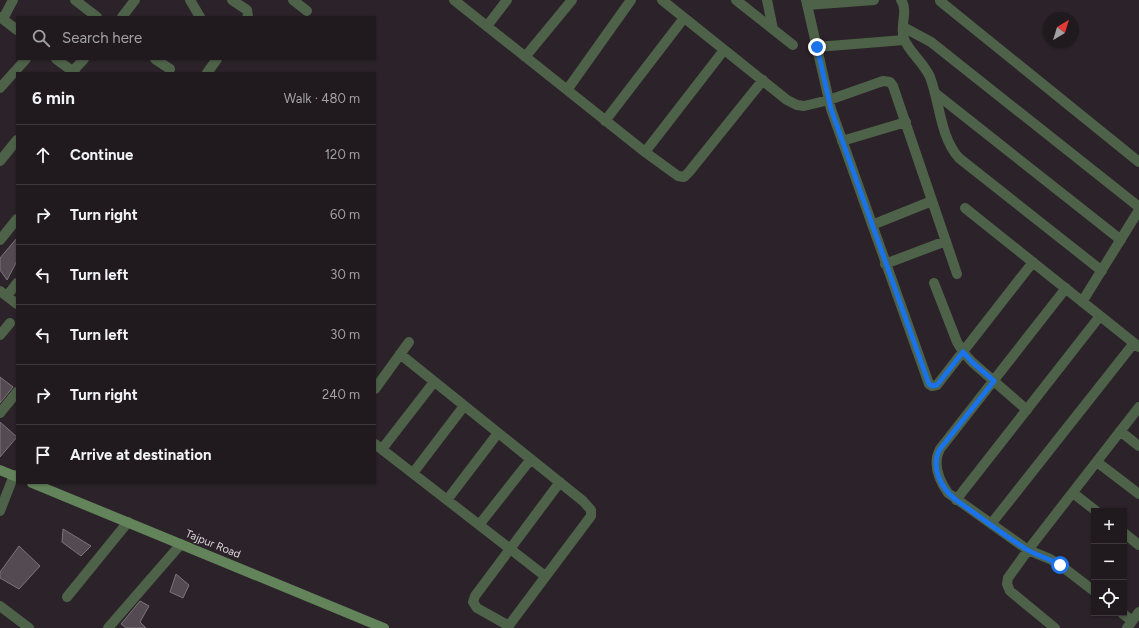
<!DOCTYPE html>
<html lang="en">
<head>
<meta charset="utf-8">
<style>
	:root { --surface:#201a1f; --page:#2d272c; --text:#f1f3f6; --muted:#a2a1a4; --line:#3d383d }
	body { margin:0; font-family:Figtree,sans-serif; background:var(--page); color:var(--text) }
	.controls { position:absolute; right:12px; bottom:12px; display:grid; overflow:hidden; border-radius:0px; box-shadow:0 1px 3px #0004 }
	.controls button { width:36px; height:36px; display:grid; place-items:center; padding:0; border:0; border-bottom:1px solid var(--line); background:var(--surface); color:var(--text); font:20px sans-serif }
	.compass { position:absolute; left:1043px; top:12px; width:36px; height:36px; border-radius:50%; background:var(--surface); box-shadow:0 1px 3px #0004; rotate:38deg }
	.stop { position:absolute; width:12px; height:12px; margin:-9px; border:3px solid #1a73e8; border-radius:50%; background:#fff }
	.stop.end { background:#1a73e8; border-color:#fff; box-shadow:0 1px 4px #0008 }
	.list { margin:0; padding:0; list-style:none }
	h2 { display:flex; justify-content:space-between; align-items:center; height:52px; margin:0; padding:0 16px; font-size:17px }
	h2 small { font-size:13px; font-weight:400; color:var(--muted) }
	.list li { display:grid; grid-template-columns:26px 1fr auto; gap:12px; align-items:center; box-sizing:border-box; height:60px; padding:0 16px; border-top:1px solid var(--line) }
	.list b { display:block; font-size:15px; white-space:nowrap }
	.list em { font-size:13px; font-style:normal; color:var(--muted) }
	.icon { flex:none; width:22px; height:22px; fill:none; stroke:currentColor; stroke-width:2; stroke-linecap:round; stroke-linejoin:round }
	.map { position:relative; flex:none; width:1139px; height:628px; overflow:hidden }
	.search { position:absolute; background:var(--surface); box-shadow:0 1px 3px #0004; left:16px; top:16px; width:360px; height:44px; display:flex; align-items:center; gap:10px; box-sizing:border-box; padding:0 14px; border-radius:0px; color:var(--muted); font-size:15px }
	.panel { position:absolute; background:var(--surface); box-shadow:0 1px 3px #0004; left:16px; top:72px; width:360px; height:412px; border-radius:0px }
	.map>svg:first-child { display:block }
	.building { fill:#544a51; stroke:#7d737a }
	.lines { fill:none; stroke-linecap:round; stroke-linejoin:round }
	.street { stroke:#4e6249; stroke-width:10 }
	.secondary { stroke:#63835b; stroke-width:10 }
	.route { stroke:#1a73e8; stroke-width:5 }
	.labels { text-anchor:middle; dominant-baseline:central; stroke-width:3; stroke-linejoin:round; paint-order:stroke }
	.street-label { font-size:11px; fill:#dcd6da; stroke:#2b2329 }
</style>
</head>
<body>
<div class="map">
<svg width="1139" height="628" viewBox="0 0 1139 628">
	<rect width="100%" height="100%" fill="#2b2329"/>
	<path class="building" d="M17 238V261L7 280 0 270V258Z
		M0 377 13 387 0 403Z
		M0 422 17 437 0 457Z
		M63 529 91 546 81 556 62 542Z
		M19 546 40 566 19 589 0 578V572Z
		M176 574 189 585 183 598 170 592Z
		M140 601 149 606 140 622 146 628H126L121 624Z"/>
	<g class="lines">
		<path class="street" d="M75 0 97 17
			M190 0 200 17
			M232 0 247 10 248 17
			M293 0 307 11
			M454 0 645 152 678 176 684 177 689 172 763 80
			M662 0 787 100 797 105 804 106 829 100 883 81 890 82 893 86 957 274
			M736 0 793 45
			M767 0 773 29
			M806 0 831 109 929 384 932 386 937 385 1033 262
			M901 0C909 11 899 27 904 39 910 53 924 63 930 77 940 103 940 137 959 158L1102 271
			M940 1 1139 162
			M807 5 874 0
			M0 17 17 30
			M122 17 135 0
			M3 19 13 0
			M487 26 507 0
			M903 27 931 42 1139 207
			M817 47 904 40
			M525 57 572 0
			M56 59 75 73
			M155 59 170 69
			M71 73 84 59
			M207 73 217 59
			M0 88 26 59
			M567 90 631 0
			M935 93 1121 240
			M605 121 684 18
			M842 141 906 122
			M645 152 724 50
			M0 161 17 140
			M965 208 1139 347
			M872 225 932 201
			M0 240 17 219
			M885 264 946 241
			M934 283 957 342 963 352 972 362 1027 410
			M1066 288 940 449C932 464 939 480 948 493L1028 550 1050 559 1060 565 1094 591
			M0 291 17 304
			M7 296 17 283
			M1082 302 1139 210
			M0 335 10 323
			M400 354 583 501 591 510V516L507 628
			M375 389 409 342
			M0 413 17 392
			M1120 431 1139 446
			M375 444 545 576
			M382 449 434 382
			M1097 462 1139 494
			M413 473 464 406
			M1073 493 1096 511
			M447 500 498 433
			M956 500 1100 316
			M0 511 14 475
			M991 524 1134 343
			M479 525 531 459
			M1124 533 1139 545
			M67 597 128 522
			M0 606 29 628
			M1122 613 1132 621
			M509 626 477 608 473 602 475 596 560 482
			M108 628 181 544
			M1055 628 1010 591 1007 584 1008 578 1028 550 1139 407
			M1127 628 1139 612"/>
		<path class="secondary" d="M0 470 17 477
			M32 483 384 628"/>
	</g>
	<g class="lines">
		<path class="route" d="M817 47 831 109 929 384 932 386 937 385 963 352 972 362 994 381 940 449C930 467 941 488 956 500 979 516 1002 534 1026 549 1037 556 1049 558 1060 565"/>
	</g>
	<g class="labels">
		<g class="street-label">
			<text transform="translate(213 544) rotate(22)">Tajpur Road</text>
		</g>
	</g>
</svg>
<div class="controls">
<button>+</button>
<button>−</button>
<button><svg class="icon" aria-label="locate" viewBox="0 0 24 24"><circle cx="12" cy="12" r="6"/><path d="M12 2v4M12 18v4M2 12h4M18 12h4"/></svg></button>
</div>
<svg class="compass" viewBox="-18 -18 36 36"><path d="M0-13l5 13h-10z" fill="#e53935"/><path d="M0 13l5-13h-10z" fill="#a2a1a4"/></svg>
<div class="stop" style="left:1060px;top:565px"></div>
<div class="stop end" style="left:817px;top:47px"></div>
<div class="search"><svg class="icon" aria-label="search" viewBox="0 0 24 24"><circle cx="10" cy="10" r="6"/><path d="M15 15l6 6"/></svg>Search here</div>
<section class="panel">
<h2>6 min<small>Walk · 480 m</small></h2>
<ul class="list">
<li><svg class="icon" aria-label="ahead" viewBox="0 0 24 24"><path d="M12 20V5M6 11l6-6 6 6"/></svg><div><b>Continue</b></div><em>120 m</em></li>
<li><svg class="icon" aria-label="right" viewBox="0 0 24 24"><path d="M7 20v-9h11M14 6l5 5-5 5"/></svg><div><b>Turn right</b></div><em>60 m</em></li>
<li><svg class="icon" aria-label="left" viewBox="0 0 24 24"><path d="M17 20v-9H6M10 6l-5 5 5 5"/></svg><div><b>Turn left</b></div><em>30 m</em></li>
<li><svg class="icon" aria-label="left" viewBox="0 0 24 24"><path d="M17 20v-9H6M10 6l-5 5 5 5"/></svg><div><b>Turn left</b></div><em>30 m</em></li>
<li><svg class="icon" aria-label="right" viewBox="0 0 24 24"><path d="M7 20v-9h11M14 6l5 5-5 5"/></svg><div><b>Turn right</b></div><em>240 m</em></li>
<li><svg class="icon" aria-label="arrive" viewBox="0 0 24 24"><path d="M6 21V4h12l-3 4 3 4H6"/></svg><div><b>Arrive at destination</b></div></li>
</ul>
</section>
</div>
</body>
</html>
